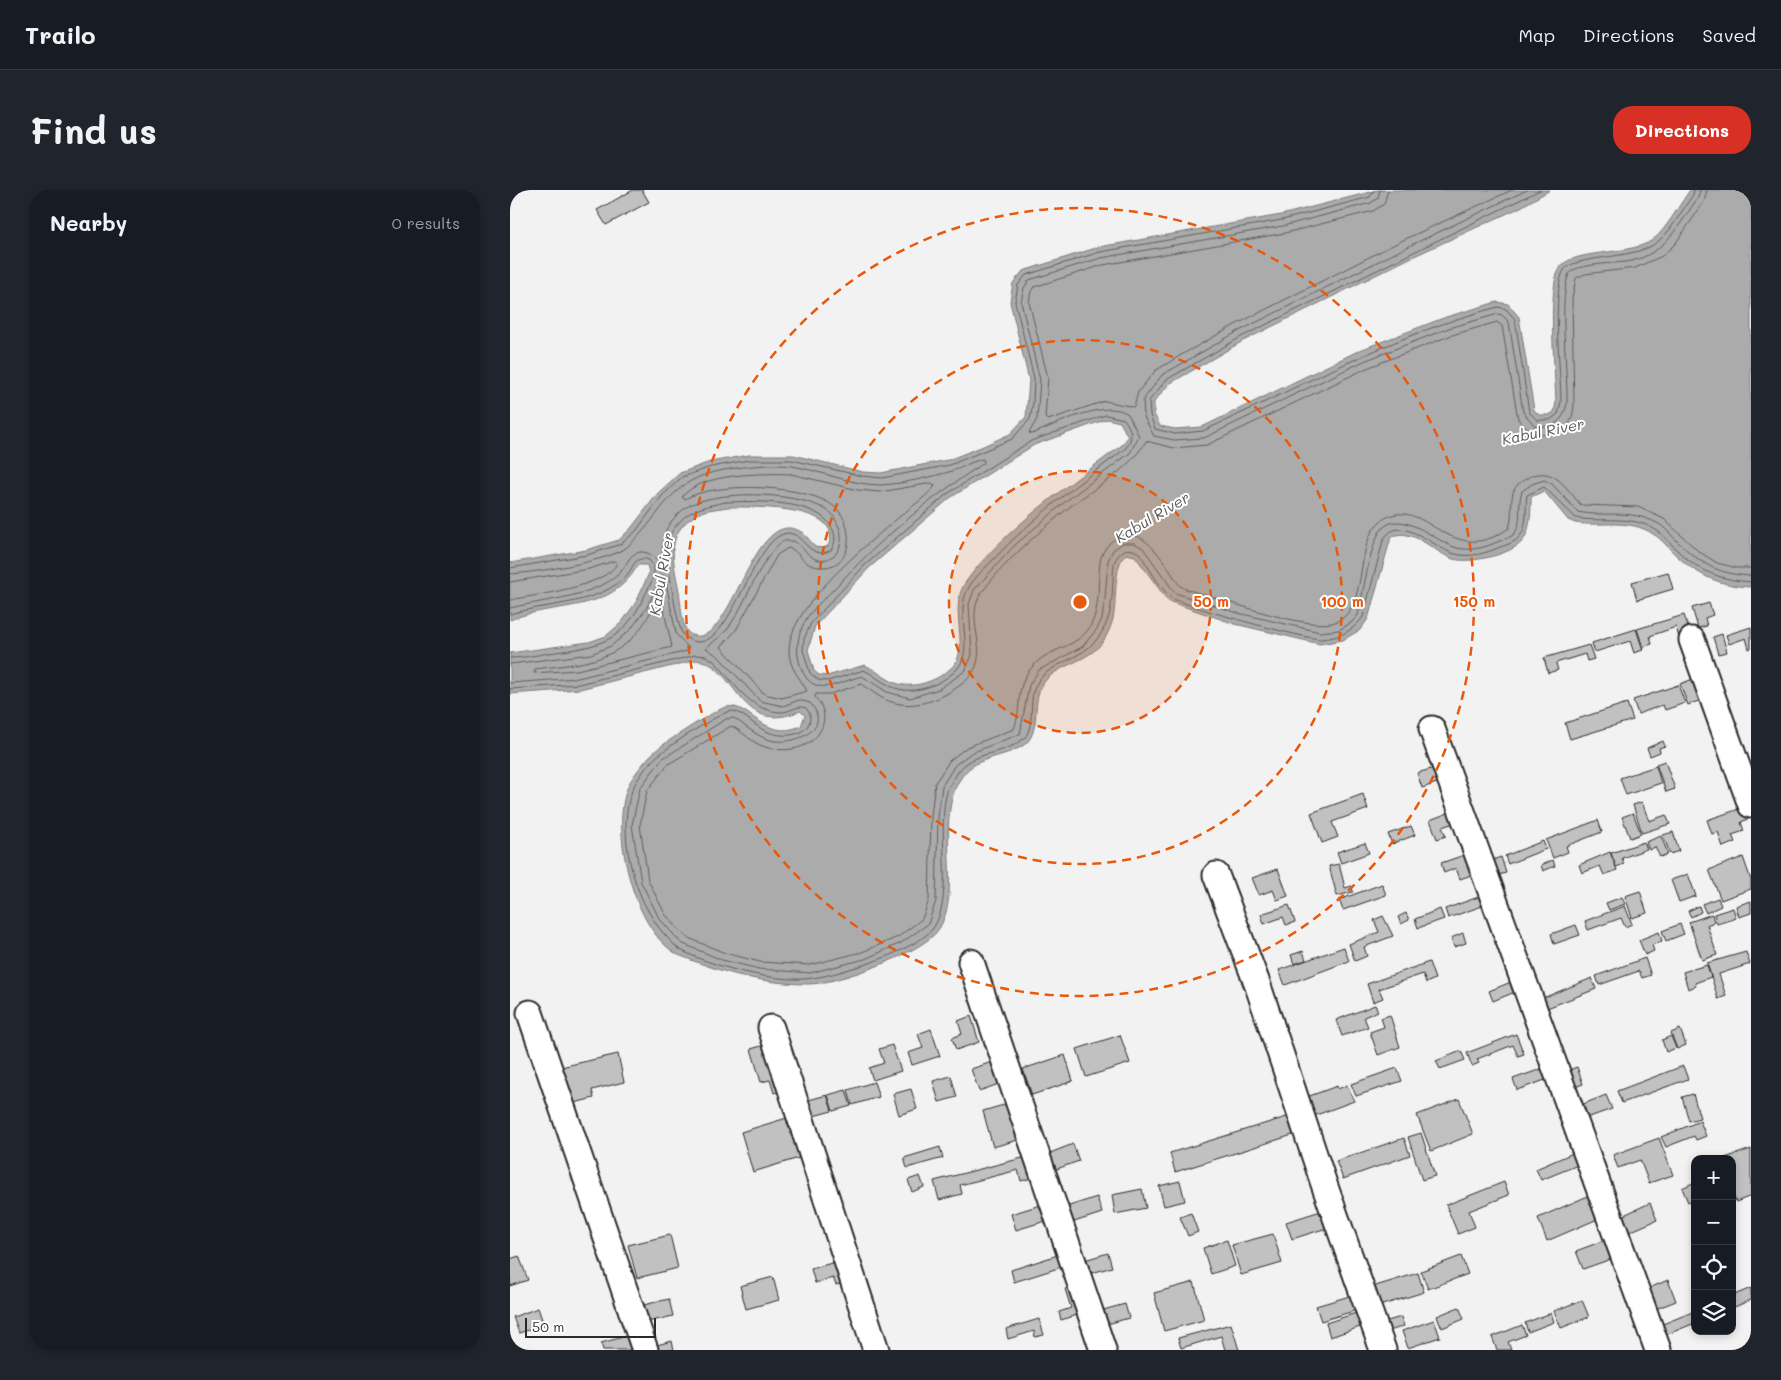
<!DOCTYPE html>
<html lang="en">
<head>
<meta charset="utf-8">
<style>
	:root { --surface:#171b24; --page:#20242c; --text:#f1f3f6; --muted:#9ea1a6; --line:#363941; --accent:#d93025 }
	body { margin:0; font-family:Mali,sans-serif; background:var(--page); color:var(--text) }
	.controls { position:absolute; right:15px; bottom:15px; display:grid; overflow:hidden; border-radius:10px; box-shadow:0 2px 8px #0003 }
	.controls button { width:45px; height:45px; display:grid; place-items:center; padding:0; border:0; border-bottom:1px solid var(--line); background:var(--surface); color:var(--text); font:25px sans-serif }
	.scale { position:absolute; left:15px; bottom:12px; width:131px; box-sizing:border-box; padding-left:5px; border:2px solid #2b2b2b; border-top:0; font-size:14px; line-height:18px; white-space:nowrap; color:#2b2b2b; -webkit-text-stroke:4px #fff; paint-order:stroke }
	.list { margin:0; padding:0; list-style:none }
	h2 { display:flex; justify-content:space-between; align-items:center; height:65px; margin:0; padding:0 20px; font-size:21px }
	h2 small { font-size:16px; font-weight:400; color:var(--muted) }
	.icon { flex:none; width:28px; height:28px; fill:none; stroke:currentColor; stroke-width:2; stroke-linecap:round; stroke-linejoin:round }
	.map { position:relative; flex:none; width:1241px; height:1160px; overflow:hidden; border-radius:20px }
	header { display:flex; align-items:center; gap:30px; box-sizing:border-box; height:70px; padding:0 25px; background:var(--surface); border-bottom:1px solid var(--line) }
	header strong { font-size:24px }
	nav { display:flex; gap:28px; margin-inline-start:auto; font-size:18px }
	.intro { display:flex; align-items:center; justify-content:space-between; box-sizing:border-box; height:120px; padding:0 30px }
	h1 { margin:0; font-size:35px }
	.button { padding:12px 22px; border-radius:20px; background:var(--accent); color:#fff; font-size:18px; font-weight:700 }
	main { display:flex; gap:30px; padding:0 30px }
	aside { flex:1; background:var(--surface); border-radius:20px; box-shadow:0 2px 8px #0003 }
	.map>svg:first-child { display:block }
	.water { fill:#ababab; stroke:#787878; fill-rule:evenodd }
	.lines { fill:none; stroke-linecap:round; stroke-linejoin:round }
	.shore { stroke:#5e5e5e; stroke-width:1 }
	.building { fill:#c1c1c1; stroke:#2b2b2b }
	.minor-casing { stroke:#2b2b2b; stroke-width:29 }
	.minor { stroke:#fff; stroke-width:25 }
	.ring { fill:none; stroke:#e8590c; stroke-width:2.5; stroke-dasharray:9 6 }
	.labels { text-anchor:middle; dominant-baseline:central; stroke-width:4; stroke-linejoin:round; paint-order:stroke }
	.water-label { font-size:15px; font-style:italic; fill:#585858; stroke:#fff }
	.centre { fill:#e8590c; stroke:#fff; stroke-width:2.5 }
	.ring-label { font-size:15px; text-anchor:middle; font-weight:bold; fill:#e8590c; stroke:#fff; stroke-width:4; stroke-linejoin:round; paint-order:stroke }
</style>
</head>
<body>
<header>
<strong>Trailo</strong>
<nav><a>Map</a><a>Directions</a><a>Saved</a></nav>
</header>
<div class="intro"><h1>Find us</h1><a class="button">Directions</a></div>
<main>
<aside>
<h2>Nearby<small>0 results</small></h2>
<ul class="list">
</ul>
</aside>
<div class="map">
<svg width="1241" height="1160" viewBox="0 0 1241 1160">
	<rect width="100%" height="100%" fill="#f2f2f2"/>
	<filter id="ink" filterUnits="userSpaceOnUse"><feTurbulence type="fractalNoise" baseFrequency=".02" numOctaves="2"/><feDisplacementMap in="SourceGraphic" scale="10" xChannelSelector="R" yChannelSelector="G"/><feConvolveMatrix kernelMatrix="1 2 1 2 8 2 1 2 1" color-interpolation-filters="sRGB"/></filter>
	<g filter="url(#ink)">
		<path class="water" d="M868 0H1040L1009 18 900 68 733 151 659 194 644 212V224L650 236 665 239 692 237 850 160 936 127 987 112 998 114 1009 127 1024 220 1029 225H1039L1044 222 1046 212C1045 183 1037 101 1049 79 1059 59 1117 66 1141 51 1155 42 1169 15 1180 0H1241V397C1211 396 1188 386 1166 365 1159 359 1152 349 1143 344 1120 328 1091 337 1065 333L1058 330 1034 301 1021 307C1021 320 1021 337 1014 349 1005 364 960 374 943 369 924 362 901 336 881 347L858 429 850 440 833 450 810 454 725 434 658 411 625 366 616 364C603 375 607 412 603 429 601 437 598 443 594 450 579 474 544 473 531 497 522 514 531 543 514 555 495 568 467 566 453 585 428 617 444 674 438 713 437 720 433 734 428 740 413 763 326 794 299 794 253 794 213 783 171 766 124 746 97 635 120 592 126 582 137 568 145 561 157 551 199 524 213 518 238 508 252 553 291 536L295 525 290 521C227 548 228 474 186 470L70 499 0 504V463L79 452 96 446 112 432 126 412 139 383 137 375H128C100 425 45 411 0 430V373L76 360 109 350 122 337 148 303 170 283 200 272 239 265H283L353 282 371 283 438 270 471 257 500 244 516 227 519 190 500 112 503 93 513 81 589 57 771 25ZM597 229 610 232 618 247 612 255C562 293 491 341 455 393 437 420 463 460 440 479 425 492 400 501 381 491 372 486 364 479 355 475L317 486 309 485 304 481 298 460 305 436 359 378 440 308 524 255ZM217 317C239 317 337 314 318 356L313 358 305 357C301 353 298 347 293 343 248 312 226 433 194 445 189 447 181 447 177 441 171 432 171 412 169 401 163 370 154 342 188 324 196 319 208 319 217 317Z"/>
		<g class="lines">
			<path class="shore" d="M878 0 874 14 863 21 775 43 593 75 524 97 521 101 519 112 538 188 535 228 538 230 595 211 624 217 628 202 645 181 671 165 725 135 891 51 1002 0
				M1017 0 895 58 727 142 652 185 633 210 634 227 644 246 664 250 694 248 854 171 939 138 988 124 992 125 999 132 1013 222 1025 236C1044 239 1054 231 1057 213 1058 184 1048 107 1059 84 1065 73 1108 74 1121 71 1155 64 1169 34 1188 8L1190 0
				M1030 0 731 147 656 190 639 211 640 225 645 239 665 244 693 241C790 197 884 144 988 117L996 119 1005 129 1019 222 1027 230H1040L1048 224 1051 212C1051 184 1041 102 1054 80 1063 66 1121 69 1143 55 1160 45 1171 21 1183 5L1184 0
				M1197 0 1194 12 1165 54 1152 66 1125 78 1075 84 1066 88 1062 109 1064 214C1063 221 1063 228 1059 233 1045 252 1020 246 1008 229L992 136 987 132 942 145 857 178 697 255 664 258 636 251C620 279 588 296 562 315 531 340 496 370 472 402 450 433 490 468 449 496 427 512 399 521 374 509 366 505 359 499 351 494L320 504H306L305 507C313 516 317 527 311 539 301 561 270 564 250 555 239 550 231 540 221 536L157 575 137 601 130 635 138 690 155 724 176 747 215 763 250 772 300 775 352 762 388 747 412 729 419 710 421 626 425 593 440 570 457 557 504 539C513 516 503 497 524 475 539 458 567 458 580 437 591 417 587 394 590 373 591 363 597 354 606 348 634 331 657 378 670 396L678 400C709 407 802 444 828 431 863 414 839 338 882 325 919 314 943 378 999 338 1003 327 1000 314 1003 303 1005 295 1012 291 1019 287 1045 275 1056 299 1071 315L1128 317 1154 329 1188 361 1207 373 1227 378H1241
				M596 225 614 229C622 241 624 247 615 259 569 293 523 327 484 369 475 378 465 387 459 397 442 425 469 462 443 483 426 497 401 506 380 496 371 492 363 484 354 480L318 491 308 490 300 483 293 460 294 449 301 433 355 375 437 304 521 251Z
				M281 284 348 300 370 302 422 293 425 296C417 306 404 315 394 323 361 351 279 416 279 460 279 479 290 487 297 501L272 508 254 504 211 457 226 440 267 365 278 358C292 361 290 377 313 377 344 377 344 335 326 318 300 294 205 291 175 309L172 307C190 283 253 283 281 284Z
				M216 312C244 311 308 309 322 338 326 345 326 353 321 360 296 374 292 332 269 346 241 362 220 453 188 452 182 452 175 448 172 443 166 430 155 363 158 349 160 345 163 339 166 336 178 319 197 316 216 312Z
				M0 378 77 365 111 354 126 341 152 306 172 287 201 277 239 270H282L352 286 372 288 440 275 502 249 520 229 523 214 524 188 505 112 508 95 516 85 590 62 772 30 860 7 864 0
				M0 384C23 383 101 371 117 357 150 329 156 294 204 282 227 277 258 273 282 276 312 281 341 295 371 295 391 294 422 287 442 281 452 278 462 271 473 269L474 273C418 309 368 351 323 400 314 409 302 419 295 431 287 446 285 462 291 478 304 510 328 492 352 486L377 502 400 508 429 499 455 481 462 465 459 414 464 400 504 356 556 311 620 263 629 246 618 224C596 208 545 235 522 244L519 243 527 229 530 190 511 112 514 98 519 90 591 68 773 36 861 13 868 8 870 0
				M0 392 79 379 104 371 107 373C97 397 24 405 0 410
				M149 411 152 412 162 457 67 480 24 483 25 479C62 474 99 474 125 445 135 435 140 420 149 411Z
				M0 418C29 411 68 408 94 394 100 391 107 387 112 380 118 373 119 364 130 362 140 361 144 369 150 371 156 357 149 348 161 332 166 325 177 315 185 313 217 300 291 302 320 322 324 325 326 331 328 335 333 344 332 355 326 364 304 380 299 361 284 351H272C247 374 238 410 219 437 212 446 204 451 196 458L209 467 250 511 273 516 289 510 300 513C323 538 287 554 265 551 249 549 236 536 224 528L216 529 152 569 130 598 122 635 131 692 149 728 171 753 212 770 249 779 300 783 355 769 391 753 418 734 426 711 428 627 432 596 445 575 461 563 510 544 519 495 529 480 572 457 587 439 592 429 595 409 598 371 603 360 613 353H624L633 358 665 403 728 423 810 442 829 440 842 432 848 425C853 405 860 354 871 340 890 316 927 353 947 358 959 361 974 358 985 353 991 350 1001 348 1005 343 1013 332 1007 314 1012 301L1022 294 1034 290 1042 294 1068 322C1098 328 1117 318 1147 333 1155 337 1161 345 1167 351 1191 374 1207 384 1241 386
				M0 424C31 415 66 415 95 401 102 397 111 392 117 385 124 376 125 365 139 370 148 380 143 388 138 399 115 449 98 455 46 462 31 464 15 468 0 468
				M0 474 81 464 101 456 120 440 136 419 152 385 155 387 166 444 179 458 177 461 68 488 0 493
				M0 499 69 494 186 465 196 466 204 471C224 492 238 520 270 522 280 523 287 514 296 518 300 523 301 527 299 533 296 541 288 544 280 545 247 548 240 522 220 521 203 527 165 552 150 564 141 570 129 586 124 596 104 639 124 711 155 745 159 749 164 756 169 759 198 776 270 794 303 788 317 786 330 782 343 778 363 773 413 754 424 737 445 704 425 636 438 599 440 594 445 587 448 582 463 561 493 565 512 550 526 540 518 512 525 497 538 468 579 474 596 434 604 416 602 393 604 373 609 361 617 355 629 363 639 377 648 395 660 407 670 415 795 449 811 449 829 448 843 441 853 427L873 351C888 320 925 359 945 364 960 368 977 363 990 357 997 355 1006 352 1010 346 1018 336 1015 318 1017 305L1034 297 1066 328C1093 333 1121 324 1146 340 1154 345 1161 354 1168 361 1190 382 1211 390 1241 392"/>
		</g>
		<path class="building" d="M123 0H132L139 12 96 35 87 20Z
			M1158 382 1163 399 1127 410 1122 392Z
			M1199 413 1203 425 1195 428 1197 436 1188 438 1182 418Z
			M1174 425 1180 444 1169 448 1166 437 1140 446 1142 454 1133 457 1127 439Z
			M1241 437V458L1239 459 1236 448 1219 454 1216 445Z
			M1126 439 1133 460 1124 463 1120 451 1085 462 1082 453Z
			M1212 444 1217 462 1208 464 1203 447Z
			M1079 455 1084 469 1077 471 1075 464 1046 473 1048 480 1038 483 1034 468Z
			M1191 486 1199 507 1178 515 1170 494Z
			M1168 495 1175 513 1155 520 1153 515 1128 524 1123 510Z
			M1117 513 1123 530 1060 549 1055 533Z
			M1153 551 1155 556 1149 558 1150 562 1140 566 1137 558Z
			M1155 571 1165 599 1156 602 1146 574Z
			M932 576 936 590 912 598 907 583Z
			M1146 576 1151 593 1116 605 1110 588Z
			M853 604 858 619 822 632 828 647 812 653 801 623Z
			M1132 612 1139 631 1156 625 1160 634 1132 643 1123 615Z
			M1238 616 1241 628 1231 632 1234 641 1222 645 1225 652 1213 657 1208 642 1202 644 1197 630Z
			M946 620 950 631 932 637 936 646 927 649 920 630Z
			M1123 623 1131 644 1120 648 1112 627Z
			M1088 630 1092 642 1056 656 1058 662 1043 668 1036 650Z
			M901 636 905 645 882 654 878 644Z
			M1163 642 1169 661 1160 664 1153 645Z
			M1151 646 1158 664 1150 667 1145 657 1139 660 1136 652Z
			M1033 651 1036 659 998 674 995 666Z
			M1134 652 1137 659 1112 668 1114 674 1106 677 1101 663Z
			M855 653 859 663 831 673 827 662Z
			M1100 662 1107 680 1094 685 1090 676 1072 683 1069 675Z
			M960 663 967 683 950 689 946 678 934 683 931 673Z
			M991 667 996 683 982 687 977 672Z
			M1233 667 1241 690V699L1211 710 1199 680Z
			M1043 670 1045 676 1033 681 1031 675Z
			M829 674 835 698 842 696 843 702 827 706 819 676Z
			M768 679 778 706 767 710 763 700 749 705 742 688Z
			M1178 684 1186 706 1169 712 1161 690Z
			M872 694 876 705 833 720 829 710Z
			M1130 701 1137 723 1122 728 1115 706Z
			M974 705 978 714 938 728 935 719Z
			M1112 707 1115 714 1099 720 1096 713Z
			M1208 708 1211 716 1196 723 1192 714Z
			M1241 711V723L1229 727 1226 716Z
			M779 715 785 732 776 735 773 727 754 734 751 724Z
			M1115 716 1122 734 1115 737 1111 728 1078 740 1075 731Z
			M1189 716 1191 722 1181 727 1178 721Z
			M1223 718 1226 728 1207 734 1204 724Z
			M930 719 934 729 908 738 905 729Z
			M896 723 899 730 891 734 888 727Z
			M1202 724 1204 732 1197 735 1207 765 1192 770 1179 732Z
			M873 726 883 746 854 757 857 766 845 771 839 754 869 742 864 730Z
			M1170 734 1174 744 1156 751 1152 741Z
			M1066 735 1070 745 1044 754 1041 744Z
			M1149 742 1152 751 1142 755 1144 761 1135 765 1129 750Z
			M953 743 956 753 944 757 941 748Z
			M834 757 839 771 775 795 769 780Z
			M793 761 796 770 784 774 781 765Z
			M1236 762 1240 774 1209 784 1216 806 1208 809 1197 773Z
			M1135 768 1141 785 1132 788 1129 781 1089 795 1086 786Z
			M919 772 925 789 916 793 913 784 869 799 873 808 863 812 857 794Z
			M1197 775 1201 787 1185 793 1186 796 1178 799 1173 782Z
			M1082 788 1086 799 1032 820 1028 810Z
			M1006 790 1010 800 983 811 979 801Z
			M865 815 868 821 854 827 858 837 832 846 826 830Z
			M880 825 890 857 868 865 860 842 874 837 871 828Z
			M461 826 469 852 446 860 442 848 452 844 448 831Z
			M421 839 430 866 402 875 398 863 413 858 408 844Z
			M1170 839 1176 855 1167 859 1161 843Z
			M1006 844 1014 864 1008 866 1003 855 967 869 969 873 962 876 957 863Z
			M610 845 620 873 576 887 567 859Z
			M1161 846 1166 858 1156 862 1152 850Z
			M261 853 275 900 264 903 260 890 251 892 241 859Z
			M382 855 391 881 363 890 359 878 374 873 369 859Z
			M951 861 955 870 930 879 926 871Z
			M108 864 114 892 82 900 84 908 60 914 51 877Z
			M555 865 563 891 522 905 513 879Z
			M482 872 489 894 469 901 461 879Z
			M1173 876 1178 889 1112 913 1107 901Z
			M1037 877 1041 888 1007 900 1003 889Z
			M1067 877 1073 894 1057 900 1051 883Z
			M887 878 892 891 846 906 841 894Z
			M441 886 447 907 429 912 423 891Z
			M364 892 369 907 342 915 338 900Z
			M837 895 844 911 801 927 794 908 827 896 828 899Z
			M401 899 407 919 389 925 383 904Z
			M336 900 341 916 323 921 318 905Z
			M1183 904 1190 928 1179 931 1172 907Z
			M317 905 322 921 296 928 291 912Z
			M1096 905 1102 919 1068 931 1063 918Z
			M949 909 963 944 921 961 907 925Z
			M504 912 515 948 483 957 473 921Z
			M783 925 789 943 665 982 660 963Z
			M280 927 292 967 243 982 231 942Z
			M1190 931 1196 946 1186 950 1184 946 1156 957 1151 947Z
			M911 943 925 986 912 990 898 947Z
			M894 948 900 965 833 989 826 971Z
			M1149 948 1163 985 1139 993 1130 970 1108 978 1103 965Z
			M563 954 569 971 541 981 535 965Z
			M430 957 433 968 397 978 394 968Z
			M1241 959V1006L1226 1012 1222 1002V969H1212Z
			M1063 963 1068 975 1031 990 1026 979Z
			M520 966 526 987 511 991 508 980 450 995 452 1004 429 1010 424 991Z
			M410 986 414 997 402 1002 398 990Z
			M670 991 675 1011 654 1016 649 996Z
			M994 992 999 1005 959 1021 965 1037 948 1044 936 1015Z
			M1185 992V1009L1178 1012 1172 998Z
			M632 999 636 1018 605 1024 602 1005Z
			M1080 1005 1090 1028 1037 1051 1028 1028Z
			M587 1007 592 1023 558 1034 553 1018Z
			M537 1013 542 1029 506 1040 501 1024Z
			M1140 1013 1147 1030 1110 1046 1103 1030Z
			M814 1020 820 1037 782 1049 776 1032Z
			M681 1023 688 1042 678 1046 670 1027Z
			M763 1044 772 1073 731 1085 722 1055Z
			M160 1045 168 1078 127 1088 118 1055Z
			M1098 1049 1104 1068 1073 1079 1066 1061Z
			M717 1050 725 1076 701 1084 693 1058Z
			M554 1063 558 1075 504 1092 501 1080Z
			M598 1063 602 1077 572 1086 568 1072Z
			M9 1066 18 1090 0 1096V1069Z
			M951 1066 958 1084 918 1099 911 1081Z
			M332 1070 339 1092 326 1095 323 1088 305 1093 301 1079Z
			M908 1083 914 1102 866 1117 859 1098Z
			M263 1087 269 1110 236 1119 230 1096Z
			M1158 1090 1166 1111 1138 1122 1130 1102Z
			M684 1092 694 1130 654 1141 644 1103Z
			M565 1095 574 1123 551 1130 549 1122 561 1118 555 1099Z
			M1241 1098V1110L1222 1118V1106Z
			M843 1105 847 1120 811 1131 806 1116Z
			M159 1109 163 1126 129 1134 125 1117Z
			M1072 1110 1079 1127 1051 1138 1044 1121Z
			M615 1114 619 1128 590 1136 586 1122Z
			M949 1117 954 1129 932 1138 927 1126Z
			M28 1118 34 1135 9 1143 3 1127Z
			M1185 1121V1133L1148 1148 1143 1138Z
			M849 1122 853 1136 820 1147 816 1133Z
			M1041 1123 1044 1132 1018 1142 1015 1133Z
			M891 1127 894 1136 874 1143 871 1133Z
			M529 1129 534 1145 525 1147 524 1141 498 1149 496 1139Z
			M924 1130 930 1147 898 1158 892 1141Z
			M721 1134 729 1160H715L711 1146 671 1158 668 1148Z
			M1012 1135 1016 1145 998 1152 1001 1160H987L982 1147Z
			M124 1144 128 1160H93L91 1153Z
			M162 1151 164 1160H140L139 1157Z"/>
		<g class="lines">
			<defs>
				<path id="minor" d="M1182 450 1241 615
					M922 539 1148 1160
					M706 685 748 796 814 994 873 1160
					M461 772 593 1160
					M20 823 135 1160
					M261 838 366 1160"/>
			</defs>
			<use href="#minor" class="minor-casing"/>
			<use href="#minor" class="minor"/>
		</g>
	</g>
	<circle cx="570" cy="412" r="131" fill="#e8590c" fill-opacity=".12"/>
	<g class="ring">
		<circle cx="570" cy="412" r="131"/>
		<circle cx="570" cy="412" r="262"/>
		<circle cx="570" cy="412" r="394"/>
	</g>
	<g class="labels">
		<g class="water-label">
			<text transform="translate(1033 241) rotate(-11)">Kabul River</text>
			<text transform="translate(642 327) rotate(-31)">Kabul River</text>
			<text transform="translate(151 384) rotate(-80)">Kabul River</text>
		</g>
	</g>
	<circle cx="570" cy="412" r="8" class="centre"/>
	<g class="ring-label">
		<text x="701" y="417">50 m</text>
		<text x="832" y="417">100 m</text>
		<text x="964" y="417">150 m</text>
	</g>
</svg>
<div class="controls">
<button>+</button>
<button>−</button>
<button><svg class="icon" aria-label="locate" viewBox="0 0 24 24"><circle cx="12" cy="12" r="6"/><path d="M12 2v4M12 18v4M2 12h4M18 12h4"/></svg></button>
<button><svg class="icon" aria-label="layers" viewBox="0 0 24 24"><path d="M12 4l9 5-9 5-9-5zM3 14l9 5 9-5"/></svg></button>
</div>
<div class="scale">50 m</div>
</div>
</main>
</body>
</html>
